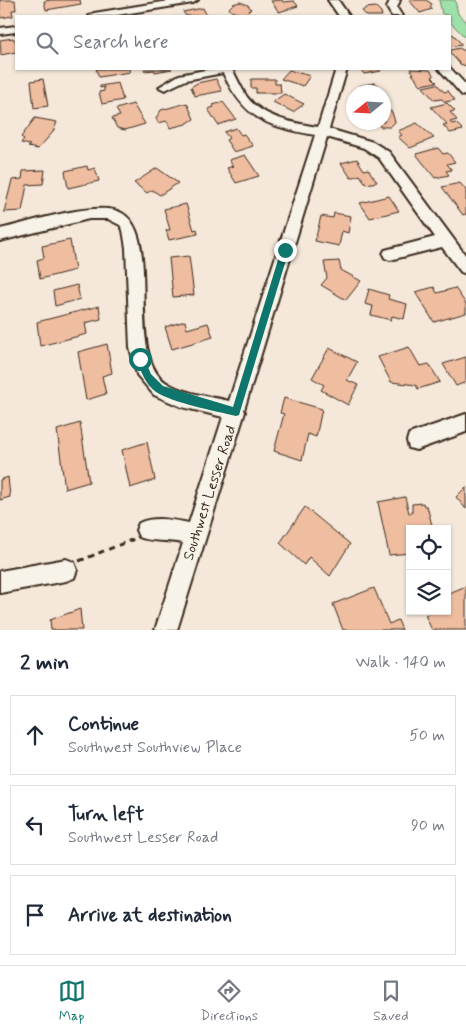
<!DOCTYPE html>
<html lang="en">
<head>
<meta charset="utf-8">
<style>
	:root { --surface:#fff; --page:#f6f6f7; --text:#1f2937; --muted:#747a83; --line:#e0e1e3; --accent:#0f766e }
	body { margin:0; font-family:Mynerve,sans-serif; background:var(--page); color:var(--text) }
	.controls { position:absolute; right:15px; bottom:15px; display:grid; overflow:hidden; border-radius:0px; box-shadow:0 1px 4px #0004 }
	.controls button { width:45px; height:45px; display:grid; place-items:center; padding:0; border:0; border-bottom:1px solid var(--line); background:var(--surface); color:var(--text); font:25px sans-serif }
	.compass { position:absolute; left:346px; top:85px; width:45px; height:45px; border-radius:50%; background:var(--surface); box-shadow:0 1px 4px #0004; rotate:252deg }
	.stop { position:absolute; width:15px; height:15px; margin:-11px; border:4px solid #0f766e; border-radius:50%; background:#fff }
	.stop.end { background:#0f766e; border-color:#fff; box-shadow:0 1px 5px #0008 }
	.list { margin:0; padding:0; list-style:none }
	h2 { display:flex; justify-content:space-between; align-items:center; height:65px; margin:0; padding:0 20px; font-size:21px }
	h2 small { font-size:16px; font-weight:400; color:var(--muted) }
	.list li { display:grid; grid-template-columns:32px 1fr auto; gap:15px; align-items:center; box-sizing:border-box; height:80px; margin:0 10px 10px; padding:0 10px; border:1px solid var(--line); border-radius:0px }
	.list b { display:block; font-size:19px; white-space:nowrap }
	.list p { margin:0; font-size:16px; white-space:nowrap; color:var(--muted) }
	.list em { font-size:16px; font-style:normal; color:var(--muted) }
	.icon { flex:none; width:28px; height:28px; fill:none; stroke:currentColor; stroke-width:2; stroke-linecap:round; stroke-linejoin:round }
	.map { position:relative; flex:none; width:466px; height:630px; overflow:hidden }
	.search { position:absolute; background:var(--surface); box-shadow:0 1px 4px #0004; left:15px; right:15px; top:15px; height:55px; display:flex; align-items:center; gap:12px; box-sizing:border-box; padding:0 18px; border-radius:0px; color:var(--muted); font-size:19px }
	.sheet { height:335px; background:var(--surface) }
	nav { display:flex; justify-content:space-around; align-items:center; box-sizing:border-box; height:70px; border-top:1px solid var(--line); background:var(--surface); font-size:14px; color:var(--muted) }
	nav a { display:grid; justify-items:center; gap:2px }
	nav .on { color:var(--accent) }
	.map>svg:first-child { display:block }
	.green { fill:#9ee0aa; stroke:#6c8564 }
	.building { fill:#efbda0; stroke:#3b2a1e }
	.lines { fill:none; stroke-linecap:round; stroke-linejoin:round }
	.minor-casing { stroke:#3b2a1e; stroke-width:4 }
	.path { stroke:#3b2a1e; stroke-width:3; stroke-dasharray:6 4.5; stroke-linecap:butt }
	.minor { fill:#f7f3e8; fill-rule:evenodd }
	.route { fill:#0f766e }
	.labels { text-anchor:middle; dominant-baseline:central; stroke-width:4.5; stroke-linejoin:round; paint-order:stroke }
	.street-label { font-size:15px; fill:#3b2a1e; stroke:#f7f3e8 }
</style>
</head>
<body>
<div class="map">
<svg width="466" height="630" viewBox="0 0 466 630">
	<rect width="100%" height="100%" fill="#f5e8da"/>
	<filter id="ink" filterUnits="userSpaceOnUse"><feTurbulence type="fractalNoise" baseFrequency=".02" numOctaves="2"/><feDisplacementMap in="SourceGraphic" scale="10" xChannelSelector="R" yChannelSelector="G"/><feConvolveMatrix kernelMatrix="1 2 1 2 8 2 1 2 1" color-interpolation-filters="sRGB"/></filter>
	<g filter="url(#ink)">
		<path class="green" d="M439 0H455L458 14 466 21V38L450 22V16L442 14Z"/>
		<path class="building" d="M0 0H15L16 10H12L13 16 0 18Z
			M52 0H80L81 4 46 10 44 1Z
			M282 0 283 2 294 1 298 6 279 12 271 1Z
			M409 0H426L432 4 430 7 432 9 420 13Z
			M240 2 248 5 251 9 247 13 239 14 231 11 229 8 233 4Z
			M376 7 381 12 382 16H367L362 11 366 8Z
			M203 8 207 16H186L183 12Z
			M450 33 455 36 462 45 450 47Z
			M13 38 14 40H16V52L1 55 0 40Z
			M460 48 462 50H466V66L460 64 450 53V50Z
			M96 69H129L130 72 99 77Z
			M144 69H172L155 72 154 70 145 71Z
			M360 69H379L381 71 364 74Z
			M410 69 430 70 434 76 432 77 437 82 421 85 412 74H414Z
			M289 70 310 76 303 86 281 79Z
			M43 79 48 106 34 108 31 81Z
			M216 79 222 91 195 96 191 87 197 83Z
			M251 79H275V84H280L281 93H256V88H251Z
			M118 83 123 100 102 104 99 92 104 91V87L100 88V86Z
			M375 83 383 92H360L358 91 364 90 360 86Z
			M437 84 444 92 448 91 455 100 445 102 442 99 434 100 423 87Z
			M284 94 304 104 293 112 273 102Z
			M223 102 236 119 218 125 208 109 214 107 213 105Z
			M187 103 194 119 186 124 170 128 167 121 158 123 156 118 161 110Z
			M447 103 455 111 450 112 457 120 450 122 452 124 456 123 463 130 450 133 443 125 447 124 431 107Z
			M133 104 145 124 125 130 117 128 112 118 120 116 116 109Z
			M384 108 392 112 395 122 390 127H380L379 122H384Z
			M35 118 57 122 53 132 38 149 28 147 30 145 21 143 24 139 21 137Z
			M417 123 434 138 410 148 398 137 402 135 398 131Z
			M236 128 241 135 244 134 253 146 234 152 226 140 229 138 224 132Z
			M438 148 443 154 448 153 455 162 447 164 452 170 446 171 449 175 435 178 416 154Z
			M245 155 259 176 236 183 227 168 233 166 229 160Z
			M357 159 364 170 368 169 377 182 366 184 360 175 351 178 341 163Z
			M87 166 88 170 95 168 99 181 68 188 65 171Z
			M157 168 178 183 160 195 152 190 147 193 134 183Z
			M45 170 43 184 27 185 22 211 4 212 12 180 22 179 23 171Z
			M460 183 466 190V214L463 215 442 187Z
			M389 196 399 211 370 218 360 203Z
			M186 204 194 230 197 229 198 234 169 240 166 230H170L164 209Z
			M334 213 351 216 348 233 342 231 339 246 315 241 321 216 333 218Z
			M70 240 75 270 40 279 37 260 44 258 42 246Z
			M189 256 194 295 173 297 169 258Z
			M339 261 341 270 361 281 346 300 321 285 327 278 324 262Z
			M77 285 80 299 55 306 53 291Z
			M434 287 437 293 455 288 466 304V313L434 322 415 292Z
			M369 289 389 295 388 299 407 304 404 319 392 316 391 320 371 315 373 306 365 304Z
			M99 306 101 319 85 323 87 334 40 346 37 322Z
			M185 321 187 329 208 323 213 337 172 349 165 327Z
			M107 344 112 373 102 376 106 394 86 400 78 352Z
			M409 347 420 366 429 364 440 382 418 389 416 385 391 382 378 357Z
			M329 348 357 362 347 380 358 385 348 405 321 390 324 385 312 378Z
			M466 357V382L456 386 443 364Z
			M284 398 322 409 316 437 308 434 302 460 274 451 284 414 280 413Z
			M80 423 89 482 65 489 57 430Z
			M147 442 155 480 130 488 122 450Z
			M8 477 10 497 0 500V480Z
			M466 487V509L456 497Z
			M405 497 409 513H412V504L423 503 424 506H427L433 529H410V553L389 555 378 502Z
			M305 507 350 544 330 576 309 557 304 565 280 543Z
			M466 586V630H432L425 615 436 611H447V607L450 606 447 594Z
			M374 588 389 624 398 620 402 630H343L333 604Z
			M80 609 82 630H51L50 620Z"/>
		<g class="lines">
			<defs>
				<path id="minor" d="M175 0H198L193 3 111 16H89L94 13Z
					M328 0H338L349 16H339Z
					M390 0H400L397 8 402 16H392L387 8Z
					M16 26V32L0 34V28Z
					M450 68 466 85V96L462 95 439 69Z
					M210 69H232C237 78 241 88 247 97 263 118 293 123 318 127L336 69H347L329 129 373 142 389 152 466 256V274L461 272 442 247 390 260 385 258 383 254 385 250 435 237 379 158 364 148 327 137 244 410 245 412 177 630H155L183 543C169 540 150 542 139 537L136 530 139 523C155 516 172 520 189 523L223 417 182 407 154 395 137 375 130 348 126 248 123 230 120 225 108 219H89L0 241V229C31 222 77 206 108 209 172 214 119 353 167 383 184 394 209 396 229 401L315 135C267 126 245 120 223 73L186 80 165 90 159 87 179 75Z
					M466 414V432L416 450 409 448 407 441 409 434Z
					M66 559 74 562 77 570 74 578 66 581 0 593V571Z"/>
			</defs>
			<use href="#minor" class="minor-casing"/>
			<path class="path" d="M79 561 134 539"/>
			<use href="#minor" class="minor"/>
		</g>
	</g>
	<path class="route" d="M285 247 289 250 239 415 236 416C215 411 173 403 156 392 145 384 141 371 136 359L137 356H143L151 374 163 386 233 407 281 250Z"/>
	<g class="labels">
		<g class="street-label">
			<text transform="translate(210 493) rotate(-72)">Southwest Lesser Road</text>
		</g>
	</g>
</svg>
<div class="controls">
<button><svg class="icon" aria-label="locate" viewBox="0 0 24 24"><circle cx="12" cy="12" r="6"/><path d="M12 2v4M12 18v4M2 12h4M18 12h4"/></svg></button>
<button><svg class="icon" aria-label="layers" viewBox="0 0 24 24"><path d="M12 4l9 5-9 5-9-5zM3 14l9 5 9-5"/></svg></button>
</div>
<svg class="compass" viewBox="-18 -18 36 36"><path d="M0-13l5 13h-10z" fill="#e53935"/><path d="M0 13l5-13h-10z" fill="#747a83"/></svg>
<div class="stop" style="left:140px;top:359px"></div>
<div class="stop end" style="left:285px;top:250px"></div>
<div class="search"><svg class="icon" aria-label="search" viewBox="0 0 24 24"><circle cx="10" cy="10" r="6"/><path d="M15 15l6 6"/></svg>Search here</div>
</div>
<section class="sheet">
<h2>2 min<small>Walk · 140 m</small></h2>
<ul class="list">
<li><svg class="icon" aria-label="ahead" viewBox="0 0 24 24"><path d="M12 20V5M6 11l6-6 6 6"/></svg><div><b>Continue</b><p>Southwest Southview Place</p></div><em>50 m</em></li>
<li><svg class="icon" aria-label="left" viewBox="0 0 24 24"><path d="M17 20v-9H6M10 6l-5 5 5 5"/></svg><div><b>Turn left</b><p>Southwest Lesser Road</p></div><em>90 m</em></li>
<li><svg class="icon" aria-label="arrive" viewBox="0 0 24 24"><path d="M6 21V4h12l-3 4 3 4H6"/></svg><div><b>Arrive at destination</b></div></li>
</ul>
</section>
<nav>
<a class="on"><svg class="icon" aria-label="map" viewBox="0 0 24 24"><path d="M3 6l6-2 6 2 6-2v14l-6 2-6-2-6 2zM9 4v14M15 6v14"/></svg>Map</a>
<a><svg class="icon" aria-label="directions" viewBox="0 0 24 24"><path d="M12 3l9 9-9 9-9-9zM9 14v-3h6M13 9l2 2-2 2"/></svg>Directions</a>
<a><svg class="icon" aria-label="saved" viewBox="0 0 24 24"><path d="M7 4h10v16l-5-4-5 4z"/></svg>Saved</a>
</nav>
</body>
</html>
